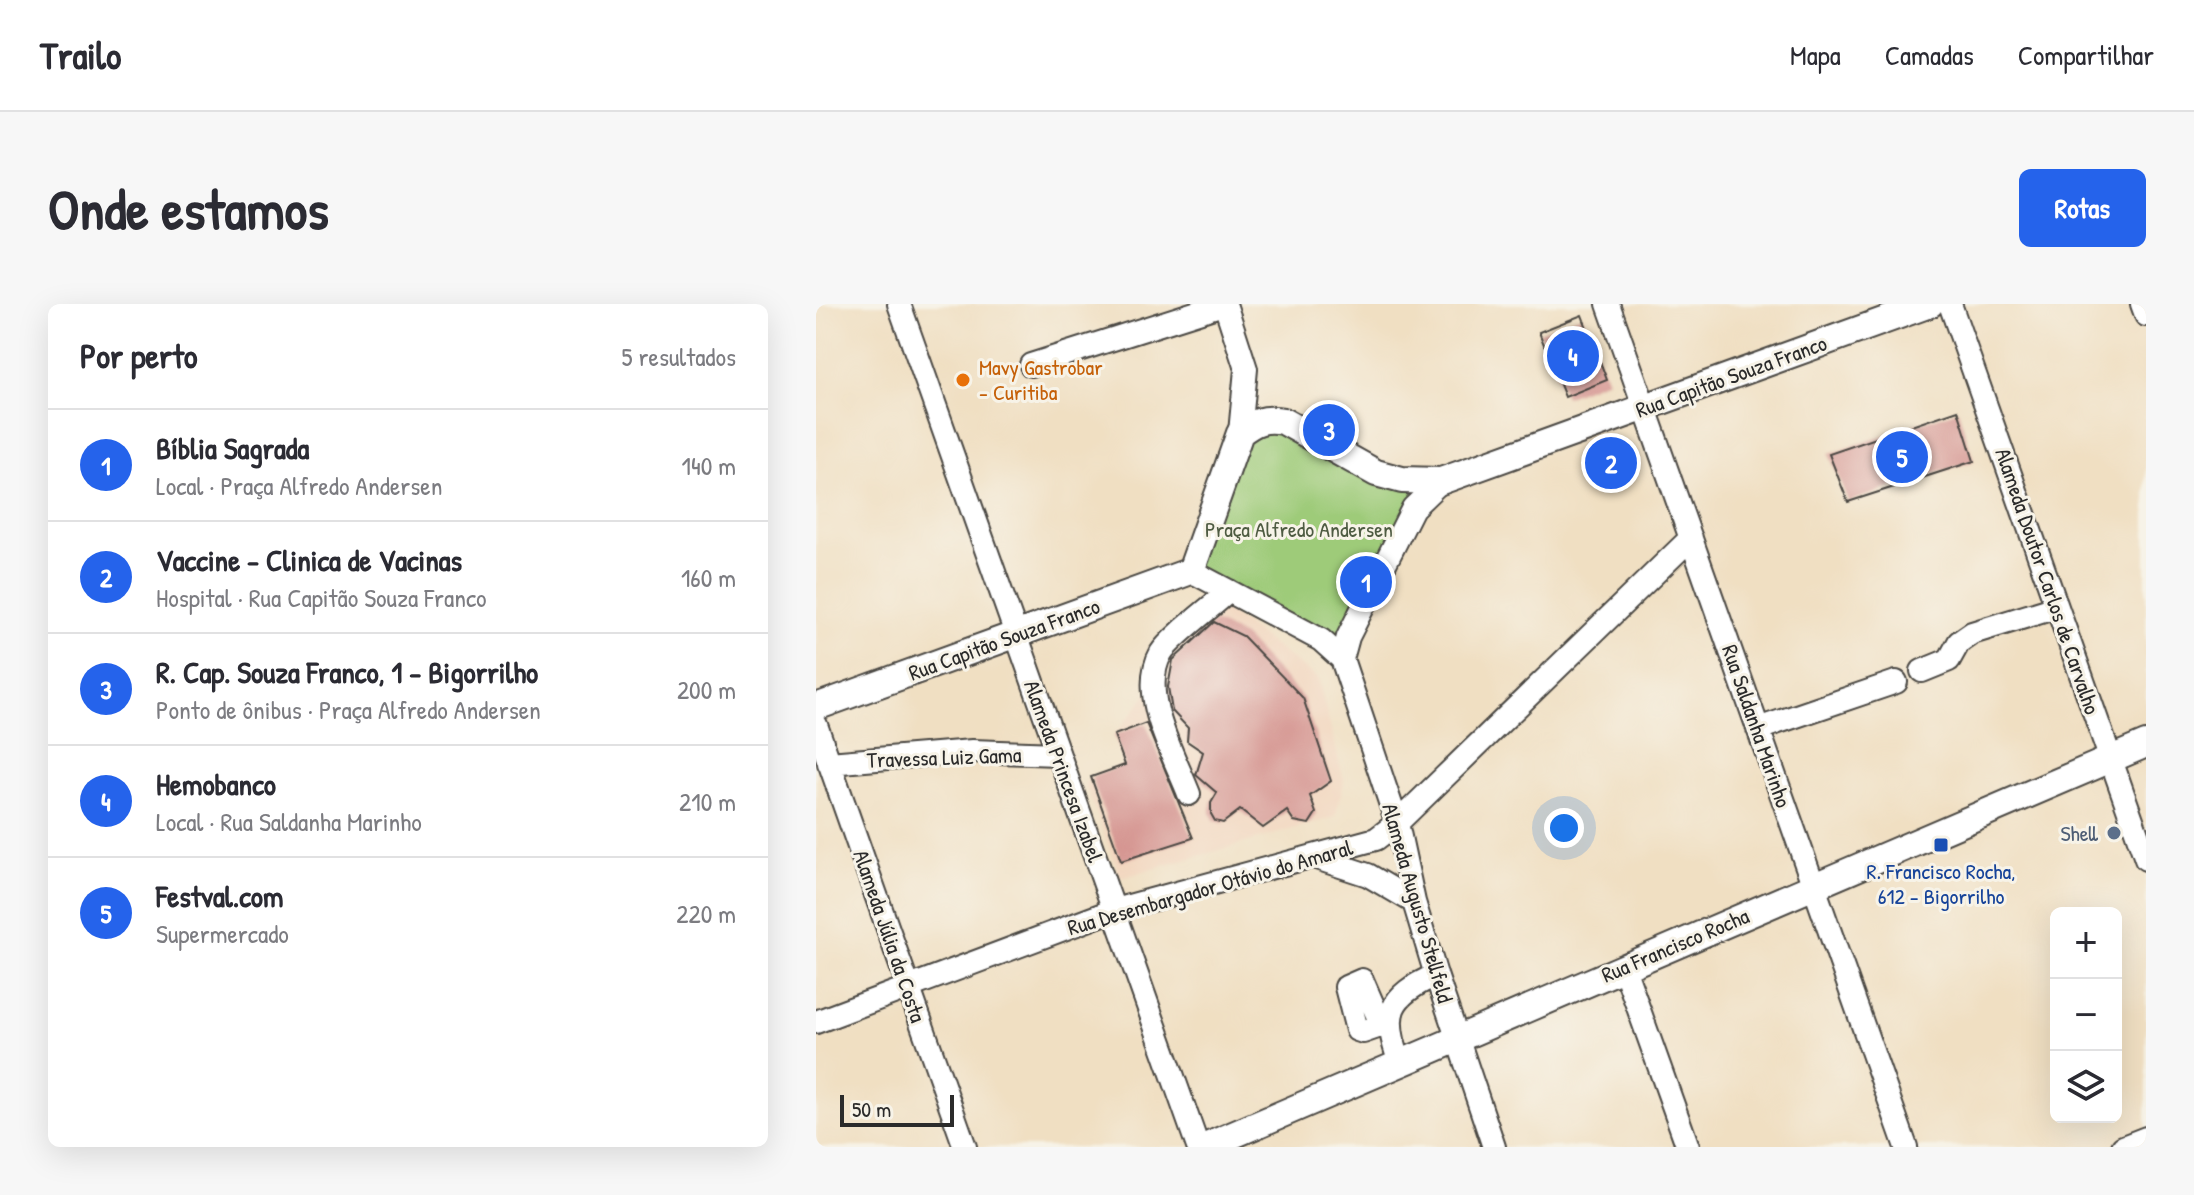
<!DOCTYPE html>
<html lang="pt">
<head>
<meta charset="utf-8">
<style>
	:root { --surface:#fff; --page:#f7f7f7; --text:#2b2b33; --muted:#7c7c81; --line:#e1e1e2; --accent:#2563eb }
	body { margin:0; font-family:"Patrick Hand",sans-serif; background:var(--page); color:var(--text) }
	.controls { position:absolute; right:24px; bottom:24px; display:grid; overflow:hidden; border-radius:12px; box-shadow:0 8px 32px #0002 }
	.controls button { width:72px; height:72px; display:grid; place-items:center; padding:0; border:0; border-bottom:2px solid var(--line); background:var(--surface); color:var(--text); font:40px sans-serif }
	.scale { position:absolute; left:24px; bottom:20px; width:114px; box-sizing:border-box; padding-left:8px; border:4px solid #2b2b2b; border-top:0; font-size:22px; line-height:28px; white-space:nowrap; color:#2b2b2b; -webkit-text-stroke:6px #f7f3e8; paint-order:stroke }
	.you { position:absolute; left:748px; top:524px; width:28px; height:28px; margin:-20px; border:6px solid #fff; border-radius:50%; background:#1a73e8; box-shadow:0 0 0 12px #1a73e833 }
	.badge { display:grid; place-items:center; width:52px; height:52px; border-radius:50%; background:var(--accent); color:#fff; font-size:26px; font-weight:700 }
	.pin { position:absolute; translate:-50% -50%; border:4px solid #fff; box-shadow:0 2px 8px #0006 }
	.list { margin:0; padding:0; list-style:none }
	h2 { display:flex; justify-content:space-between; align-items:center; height:104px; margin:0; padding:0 32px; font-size:34px }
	h2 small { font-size:26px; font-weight:400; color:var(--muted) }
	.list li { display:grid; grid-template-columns:52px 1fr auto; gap:24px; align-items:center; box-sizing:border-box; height:112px; padding:0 32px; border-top:2px solid var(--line) }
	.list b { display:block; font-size:30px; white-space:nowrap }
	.list p { margin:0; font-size:26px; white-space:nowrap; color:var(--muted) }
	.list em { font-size:26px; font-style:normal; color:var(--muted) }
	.icon { flex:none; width:44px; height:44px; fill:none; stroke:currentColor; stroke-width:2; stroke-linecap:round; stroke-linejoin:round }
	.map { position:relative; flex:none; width:1330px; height:843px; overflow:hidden; border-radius:12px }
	header { display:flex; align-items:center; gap:48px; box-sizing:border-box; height:112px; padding:0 40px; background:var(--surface); border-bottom:2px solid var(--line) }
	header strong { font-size:38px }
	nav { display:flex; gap:44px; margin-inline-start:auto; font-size:28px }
	.intro { display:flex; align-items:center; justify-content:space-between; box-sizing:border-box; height:192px; padding:0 48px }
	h1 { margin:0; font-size:56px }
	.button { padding:20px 36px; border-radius:12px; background:var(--accent); color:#fff; font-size:28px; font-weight:700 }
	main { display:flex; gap:48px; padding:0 48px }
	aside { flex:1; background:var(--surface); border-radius:12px; box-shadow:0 8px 32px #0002 }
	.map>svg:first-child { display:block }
	.built { fill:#f2d5bd }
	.green { fill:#9ecb79; stroke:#647b52; stroke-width:2 }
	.building { fill:#d59591 }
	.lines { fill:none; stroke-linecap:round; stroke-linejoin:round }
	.minor-casing { stroke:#494642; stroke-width:26 }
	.major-casing { stroke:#494642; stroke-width:30 }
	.minor { stroke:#fff; stroke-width:22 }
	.major { stroke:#fff; stroke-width:26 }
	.food-dot { fill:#e8710a; stroke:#f7f3e8; stroke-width:3 }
	.service-dot { fill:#5c6f8a; stroke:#f7f3e8; stroke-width:3 }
	.transit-dot { fill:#1a4fb4; stroke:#f7f3e8; stroke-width:3 }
	.labels { text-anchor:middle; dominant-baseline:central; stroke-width:6; stroke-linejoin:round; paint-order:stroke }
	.food-label { font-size:22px; fill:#c56008; stroke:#f7f3e8; text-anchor:start }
	.street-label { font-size:22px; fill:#2b2b2b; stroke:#f7f3e8 }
	.park-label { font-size:22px; fill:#4e5b42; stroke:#f7f3e8 }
	.service-label { font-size:22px; fill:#4e5e75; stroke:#f7f3e8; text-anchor:end }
	.transit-label { font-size:22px; fill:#164399; stroke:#f7f3e8 }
</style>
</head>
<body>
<header>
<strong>Trailo</strong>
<nav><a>Mapa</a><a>Camadas</a><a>Compartilhar</a></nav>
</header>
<div class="intro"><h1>Onde estamos</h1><a class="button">Rotas</a></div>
<main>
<aside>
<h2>Por perto<small>5 resultados</small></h2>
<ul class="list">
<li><span class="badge">1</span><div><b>Bíblia Sagrada</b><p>Local · Praça Alfredo Andersen</p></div><em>140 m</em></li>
<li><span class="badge">2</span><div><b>Vaccine - Clinica de Vacinas</b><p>Hospital · Rua Capitão Souza Franco</p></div><em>160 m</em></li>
<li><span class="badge">3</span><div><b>R. Cap. Souza Franco, 1 - Bigorrilho</b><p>Ponto de ônibus · Praça Alfredo Andersen</p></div><em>200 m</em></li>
<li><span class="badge">4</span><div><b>Hemobanco</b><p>Local · Rua Saldanha Marinho</p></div><em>210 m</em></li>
<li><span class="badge">5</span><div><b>Festval.com</b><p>Supermercado</p></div><em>220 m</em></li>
</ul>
</aside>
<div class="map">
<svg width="1330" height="843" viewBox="0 0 1330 843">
	<rect width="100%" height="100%" fill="#f7f3e8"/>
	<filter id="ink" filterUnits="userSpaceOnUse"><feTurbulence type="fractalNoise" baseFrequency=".0125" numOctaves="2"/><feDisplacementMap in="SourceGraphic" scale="16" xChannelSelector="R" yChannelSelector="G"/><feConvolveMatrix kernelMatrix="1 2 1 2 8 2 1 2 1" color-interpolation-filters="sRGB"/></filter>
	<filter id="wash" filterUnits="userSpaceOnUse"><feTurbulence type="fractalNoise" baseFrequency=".006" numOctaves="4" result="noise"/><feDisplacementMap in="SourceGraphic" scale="32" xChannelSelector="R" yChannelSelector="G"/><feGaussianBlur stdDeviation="1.8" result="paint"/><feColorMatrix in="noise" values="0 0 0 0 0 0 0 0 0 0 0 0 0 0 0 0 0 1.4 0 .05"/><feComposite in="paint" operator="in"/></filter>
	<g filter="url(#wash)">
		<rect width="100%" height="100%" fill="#f0dfc2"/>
		<path class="built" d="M388 290 502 375 528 477 519 513 305 574 269 480 275 473 308 461 298 431 331 391 350 332Z"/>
		<path class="green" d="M447 116 560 169 625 177 529 342 375 267 424 129Z"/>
		<g id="blocks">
			<path class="building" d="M766 11 791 76 749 93 723 28Z
				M1142 106 1158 157 1032 198 1013 150Z
				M398 318 427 332 487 394 515 477 494 492 500 509 493 520 478 517 471 507 447 524 424 506 407 519 399 517 395 510V499L401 489 380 471 387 448 371 437 372 424 356 407 352 383 357 356Z
				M330 419 377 534 305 557 275 473 309 461 298 431Z"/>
		</g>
	</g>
	<g filter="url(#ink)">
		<use href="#blocks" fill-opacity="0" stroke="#494642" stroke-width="2"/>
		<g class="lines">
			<defs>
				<path id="minor" d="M83 0 382 843
					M409 0 430 65 424 129
					M792 0 1090 843
					M1134 0 1330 555
					M1326 0 1330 11
					M215 61 407 0
					M375 267 505 336 526 355 581 519 598 598 620 671 678 843
					M526 355 532 333 597 204 625 177
					M1106 367 1133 356 1143 338 1156 329 1241 303
					M0 421 149 843
					M942 425 1080 378
					M13 459 156 447 242 450
					M373 490C358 451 322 390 345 349 354 334 397 302 413 287
					M497 553 552 571 598 598
					M808 664 872 843
					M0 718 298 606 560 535 581 519 875 234
					M566 722 546 676 530 683 541 726 547 728 573 719
					M584 759C566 710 572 692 620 671
					M1307 843 1330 834"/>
				<path id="major" d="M0 403 375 267 424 129C438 118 449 113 467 117L560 169 586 176 625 177 1114 0
					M389 843 1330 440"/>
			</defs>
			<use href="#minor" class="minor-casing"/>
			<use href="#major" class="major-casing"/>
			<use href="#minor" class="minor"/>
			<use href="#major" class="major"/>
		</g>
	</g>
	<circle class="food-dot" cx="147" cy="76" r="8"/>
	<circle class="service-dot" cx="1298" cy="529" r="8"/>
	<rect class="transit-dot" x="1117" y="533" width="16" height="16" rx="4"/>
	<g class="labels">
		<g class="food-label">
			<text x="163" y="63">Mavy Gastrobar<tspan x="163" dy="25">- Curitiba</tspan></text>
		</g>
		<g class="street-label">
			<text transform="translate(915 72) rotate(-20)">Rua Capitão Souza Franco</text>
			<text transform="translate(1232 277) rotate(71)">Alameda Doutor Carlos de Carvalho</text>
			<text transform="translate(188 335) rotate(-20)">Rua Capitão Souza Franco</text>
			<text transform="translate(941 422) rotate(71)">Rua Saldanha Marinho</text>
			<text transform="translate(128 453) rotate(-2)">Travessa Luiz Gama</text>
			<text transform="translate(248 467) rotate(70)">Alameda Princesa Izabel</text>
			<text transform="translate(394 583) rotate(-16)">Rua Desembargador Otávio do Amaral</text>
			<text transform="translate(602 599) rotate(74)">Alameda Augusto Stellfeld</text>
			<text transform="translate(74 632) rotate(71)">Alameda Júlia da Costa</text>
			<text transform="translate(859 641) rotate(-23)">Rua Francisco Rocha</text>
		</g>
		<g class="park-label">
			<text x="483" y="225">Praça Alfredo Andersen</text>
		</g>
		<g class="service-label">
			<text x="1282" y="529">Shell</text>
		</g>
		<g class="transit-label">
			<text x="1125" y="567">R. Francisco Rocha,<tspan x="1125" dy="25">612 - Bigorrilho</tspan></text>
		</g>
	</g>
</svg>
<div class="controls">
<button>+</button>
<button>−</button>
<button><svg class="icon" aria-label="layers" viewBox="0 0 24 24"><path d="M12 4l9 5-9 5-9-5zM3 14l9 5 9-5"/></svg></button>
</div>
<div class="scale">50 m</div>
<div class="you"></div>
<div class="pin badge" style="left:550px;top:278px">1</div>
<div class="pin badge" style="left:795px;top:159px">2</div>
<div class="pin badge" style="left:513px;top:126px">3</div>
<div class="pin badge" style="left:757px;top:52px">4</div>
<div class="pin badge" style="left:1086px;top:153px">5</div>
</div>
</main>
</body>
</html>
